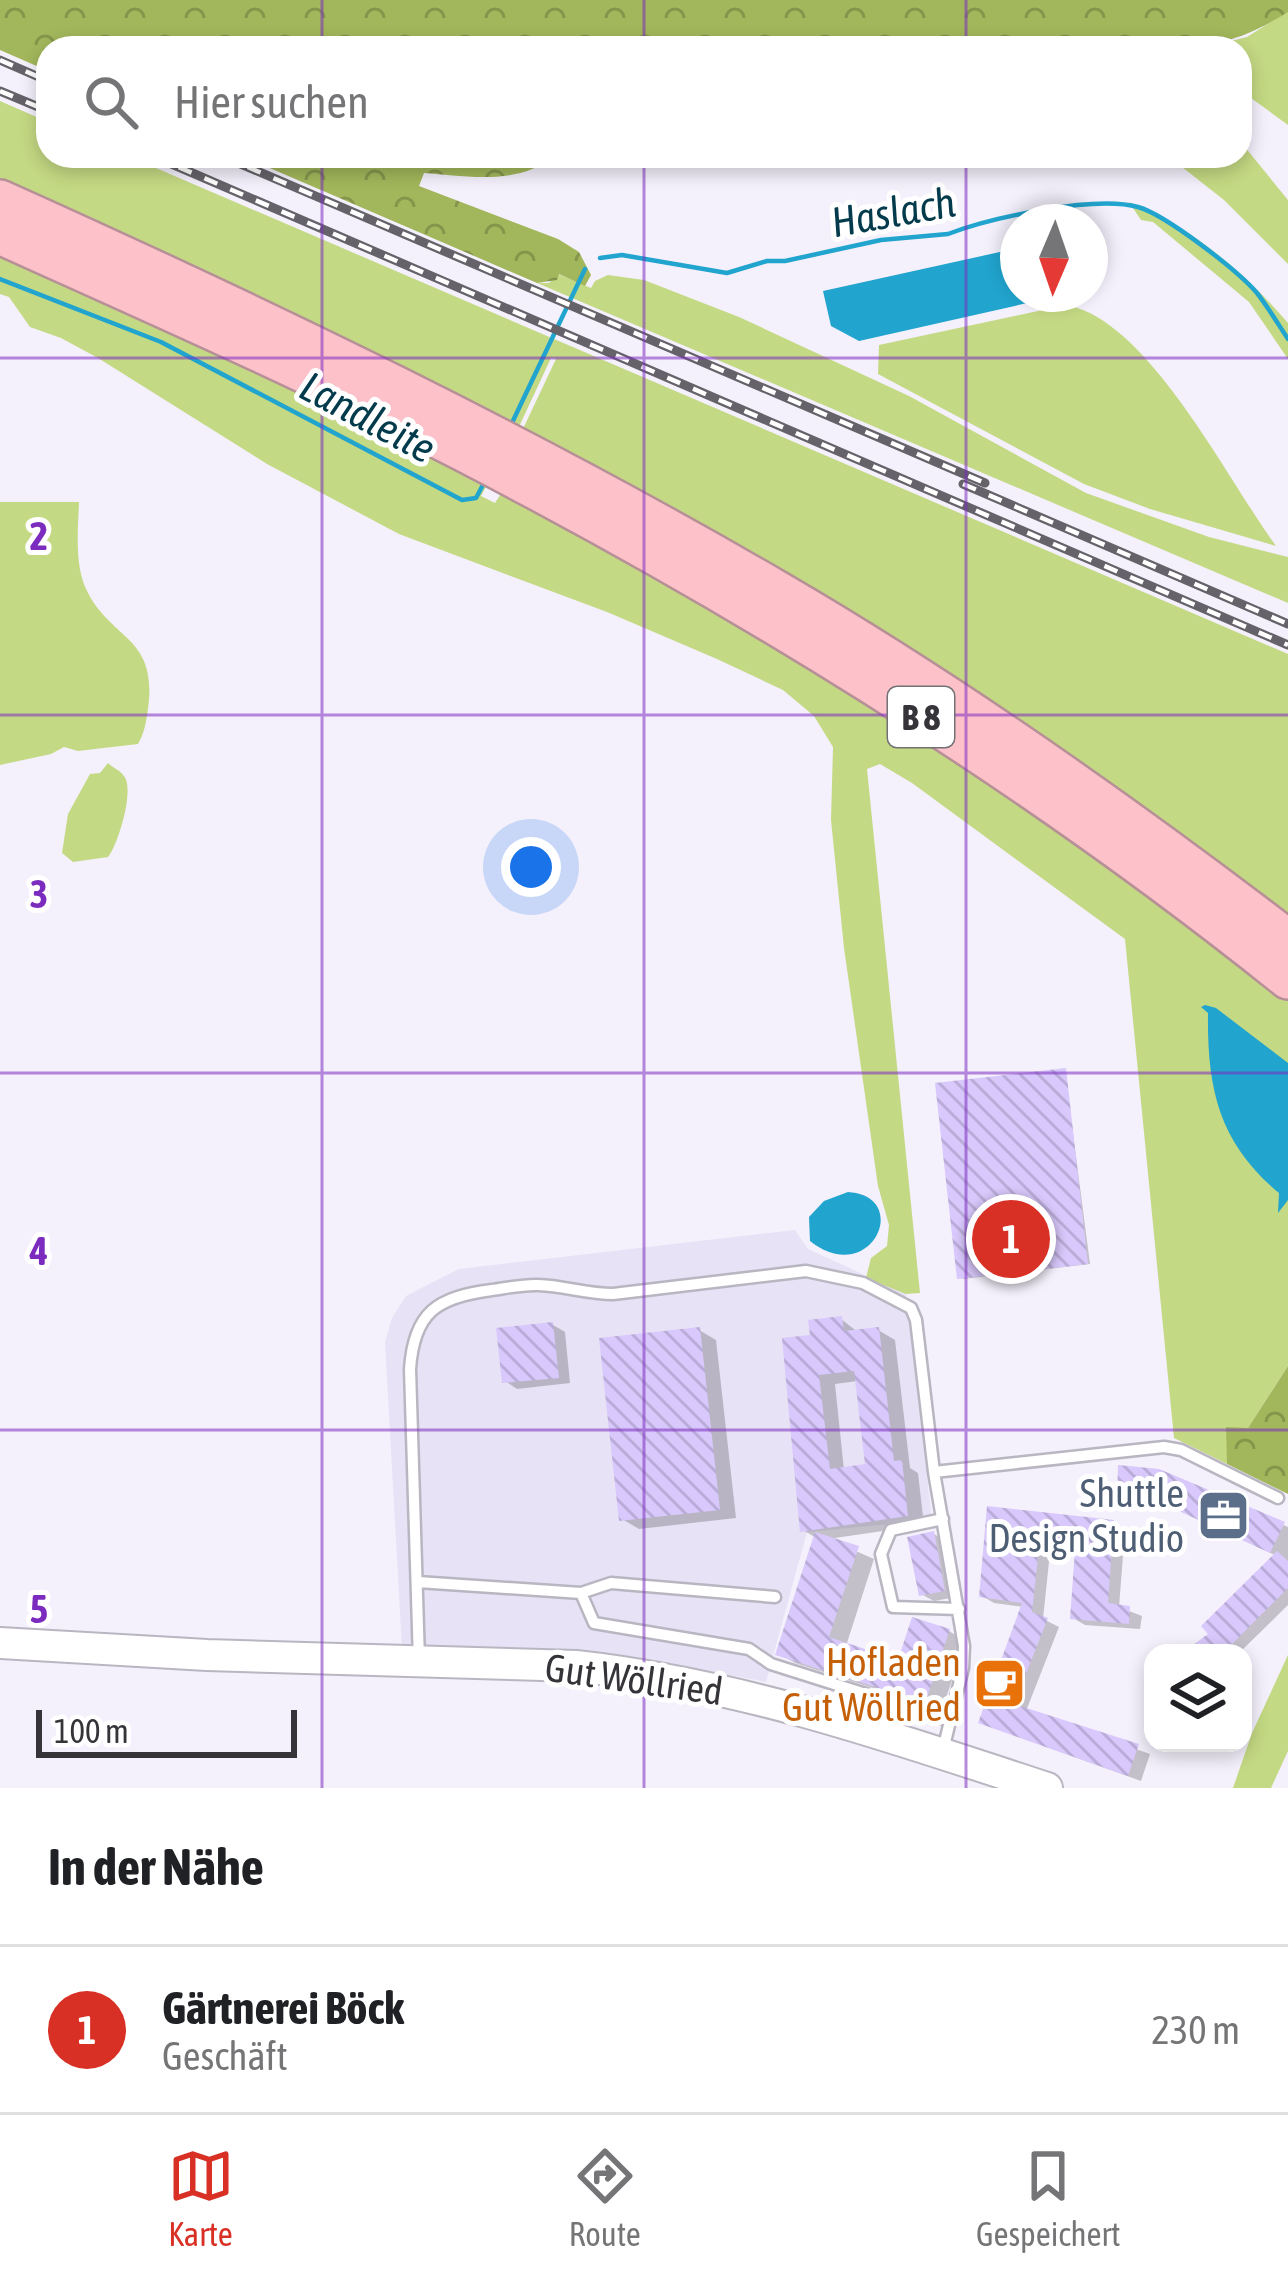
<!DOCTYPE html>
<html lang="de">
<head>
<meta charset="utf-8">
<style>
	:root { --surface:#fff; --page:#f2f2f2; --text:#202124; --muted:#757577; --line:#e0e0e0; --accent:#d93025 }
	body { margin:0; font-family:"Asap Condensed",sans-serif; background:var(--page); color:var(--text) }
	.controls { position:absolute; right:36px; bottom:36px; display:grid; overflow:hidden; border-radius:24px; box-shadow:0 6px 18px #0003 }
	.controls button { width:108px; height:108px; display:grid; place-items:center; padding:0; border:0; border-bottom:3px solid var(--line); background:var(--surface); color:var(--text); font:60px sans-serif }
	.compass { position:absolute; left:1000px; top:204px; width:108px; height:108px; border-radius:50%; background:var(--surface); box-shadow:0 6px 18px #0003; rotate:182deg }
	.scale { position:absolute; left:36px; bottom:30px; width:261px; box-sizing:border-box; padding-left:12px; border:6px solid #363439; border-top:0; font-size:33px; line-height:42px; white-space:nowrap; color:#363439; -webkit-text-stroke:9px #fff; paint-order:stroke }
	.you { position:absolute; left:531px; top:867px; width:42px; height:42px; margin:-30px; border:9px solid #fff; border-radius:50%; background:#1a73e8; box-shadow:0 0 0 18px #1a73e833 }
	.badge { display:grid; place-items:center; width:78px; height:78px; border-radius:50%; background:var(--accent); color:#fff; font-size:39px; font-weight:700 }
	.pin { position:absolute; translate:-50% -50%; border:6px solid #fff; box-shadow:0 3px 12px #0006 }
	.list { margin:0; padding:0; list-style:none }
	h2 { display:flex; justify-content:space-between; align-items:center; height:156px; margin:0; padding:0 48px; font-size:51px }
	h2 small { font-size:39px; font-weight:400; color:var(--muted) }
	.list li { display:grid; grid-template-columns:78px 1fr auto; gap:36px; align-items:center; box-sizing:border-box; height:168px; padding:0 48px; border-top:3px solid var(--line) }
	.list b { display:block; font-size:45px; white-space:nowrap }
	.list p { margin:0; font-size:39px; white-space:nowrap; color:var(--muted) }
	.list em { font-size:39px; font-style:normal; color:var(--muted) }
	.icon { flex:none; width:66px; height:66px; fill:none; stroke:currentColor; stroke-width:2; stroke-linecap:round; stroke-linejoin:round }
	.map { position:relative; flex:none; width:1288px; height:1788px; overflow:hidden }
	.search { position:absolute; background:var(--surface); box-shadow:0 6px 18px #0003; left:36px; right:36px; top:36px; height:132px; display:flex; align-items:center; gap:30px; box-sizing:border-box; padding:0 42px; border-radius:36px; color:var(--muted); font-size:45px }
	.sheet { height:324px; background:var(--surface) }
	nav { display:flex; justify-content:space-around; align-items:center; box-sizing:border-box; height:168px; border-top:3px solid var(--line); background:var(--surface); font-size:33px; color:var(--muted) }
	nav a { display:grid; justify-items:center; gap:6px }
	nav .on { color:var(--accent) }
	.map>svg:first-child { display:block }
	.built { fill:#e7e2f5 }
	.green { fill:#c4d983 }
	.forest { fill:url(#forest-crowns) }
	.water { fill:#21a4ce }
	.shadow { fill:#0003; fill-rule:evenodd }
	.lines { fill:none; stroke-linecap:round; stroke-linejoin:round }
	.stream { stroke:#21a4ce; stroke-width:4.5 }
	.building { fill:url(#building-back-hatch); fill-rule:evenodd }
	.lane-casing { stroke:#b9b6c1; stroke-width:15 }
	.secondary-casing { stroke:#b9b6c1; stroke-width:34 }
	.highway-casing { stroke:#b79097; stroke-width:44 }
	.lane { stroke:#fff; stroke-width:10 }
	.secondary { stroke:#fff; stroke-width:30 }
	.highway { stroke:#fdc1ca; stroke-width:39 }
	.rail-casing { stroke:#656369; stroke-width:9 }
	.rail { stroke:#fff; stroke-width:4.5; stroke-dasharray:14; stroke-linecap:butt }
	.grid { fill:none; stroke:#7b2cbf; stroke-width:3; stroke-opacity:0.55 }
	.labels { text-anchor:middle; dominant-baseline:central; stroke-width:10; stroke-linejoin:round; paint-order:stroke }
	.shield { fill:#fff; stroke:#727174; stroke-width:3 }
	.shield-label { font-size:36px; font-weight:bold; fill:#363439 }
	.service-label { font-size:39px; fill:#4e5e75; stroke:#fff; text-anchor:end }
	.food-label { font-size:39px; fill:#c56008; stroke:#fff; text-anchor:end }
	.street-label { font-size:39px; fill:#363439; stroke:#fff }
	.water-label { font-size:42px; font-style:italic; fill:#043b4c; stroke:#fff }
	.grid-label { font-size:39px; text-anchor:middle; font-weight:bold; fill:#7b2cbf; stroke:#fff; stroke-width:10; stroke-linejoin:round; paint-order:stroke }
</style>
</head>
<body>
<div class="map">
<svg width="1288" height="1788" viewBox="0 0 1288 1788">
	<defs>
		<pattern id="forest-crowns" width="20" height="18" patternUnits="userSpaceOnUse" patternTransform="scale(3)"><rect width="20" height="18" fill="#a2b75b"/><path d="M2 6a3 3 0 1 1 6 0M12 15a3 3 0 1 1 6 0" fill="none" stroke="#85964c"/></pattern>
		<pattern id="building-back-hatch" width="6" height="6" patternUnits="userSpaceOnUse" patternTransform="scale(3)"><rect width="6" height="6" fill="#d8c8fb"/><path d="M-1 5l2 2M0 0l6 6M5-1l2 2" fill="none" stroke="#baacd8"/></pattern>
	</defs>
	<rect width="100%" height="100%" fill="#f4f0fc"/>
	<path class="built" d="M795 1230 808 1249 906 1294 932 1520 807 1532 766 1682 637 1657 402 1648 385 1342 392 1318 406 1296 459 1269Z"/>
	<path class="green" d="M1288 11V125L1240 90V48H1203L1247 37Z
		M0 101 48 122V156H128L1288 654V933L521 433 556 359 551 358 517 431 0 190Z
		M1240 141 1288 200V264L1224 200 1168 156H1240Z
		M1129 202C1191 226 1245 273 1288 323V359L1249 302 1153 222 1141 220Z
		M0 247 289 380 487 485 481 496 495 503 502 492 884 706 1288 992V1366L1248 1428H1227V1464L1174 1438 1125 939 912 783 880 764 867 769 920 1293 906 1294 866 1278 871 1258 887 1246 889 1225 878 1186 844 948 831 820 833 747 814 716 783 690 717 659 607 612 399 534 267 464 98 358 61 338 30 327 9 297 0 294Z
		M558 274 591 288 595 281 608 275 644 280 739 317 909 396 1086 493 1209 537 1288 557V603L537 283H549Z
		M1066 305C1148 319 1228 481 1276 546L1150 509 1084 484 878 374 879 345Z
		M0 502H79C78 531 74 567 88 593 112 639 154 637 149 700 147 716 146 730 138 744L78 751 64 747 51 754 0 765Z
		M108 763C113 768 120 770 124 776 135 789 118 845 108 857L73 862 62 853 68 814 90 774 100 773Z
		M1288 1655V1751L1271 1788H1233L1252 1733Z"/>
	<path class="forest" d="M0 0H1288V12C1203 65 1165 42 1074 42L1066 48H48V71L0 50Z
		M242 156H552C522 186 463 176 424 173L419 186 558 239 579 252 591 275 585 286 559 274 557 280 537 283Z
		M1288 1366V1494L1227 1464 1226 1427 1248 1428Z"/>
	<path class="water" d="M1018 248V294L1063 295 859 341 831 326 823 291Z
		M1205 1005 1216 1008 1288 1063V1200L1278 1213 1279 1193C1219 1143 1207 1089 1208 1013L1201 1007Z
		M848 1192C913 1196 871 1289 810 1241L809 1217 824 1201Z"/>
	<path class="shadow" d="M1065 1072 1090 1264 963 1279 960 1277Z
		M841 1319 859 1333 878 1330 895 1340 910 1468 918 1473 924 1525 828 1539 874 1559 846 1646 900 1664 949 1631 965 1641 942 1710 795 1663 778 1653 816 1538 803 1530 813 1338ZM858 1381 868 1467 844 1470 835 1384Z
		M553 1325 565 1332 570 1383 517 1389 505 1381Z
		M699 1330 716 1340 736 1518 639 1529 622 1519Z
		M1159 1472 1288 1527V1605L1239 1653H1187L1213 1634 1277 1556 1173 1507 1137 1504 1120 1494Z
		M990 1510 1113 1523 1125 1530 1119 1607 1142 1616 1140 1629 1085 1625 1073 1618 1078 1554 1050 1552 1043 1619 1059 1627 1026 1711 1150 1754 1141 1781 994 1728 1024 1607 994 1603 982 1596Z
		M934 1534 946 1541 956 1597 934 1601 921 1594Z"/>
	<g class="lines">
		<path class="stream" d="M600 258 622 255 727 273 767 261H785L881 240 948 234C990 218 1094 195 1138 207 1166 215 1237 270 1257 293 1268 307 1278 324 1288 339
			M0 279 161 342 462 500 476 498 485 481
			M510 427 585 269"/>
	</g>
	<path class="building" d="M1066 1068 1088 1264 957 1279 935 1083Z
		M842 1316 844 1331 879 1327 894 1461 902 1460 908 1516 800 1532 782 1338 810 1335 808 1320ZM854 1371 865 1464 830 1469 819 1375Z
		M553 1322 559 1378 502 1383 496 1328Z
		M700 1327 720 1510 619 1521 599 1338Z
		M1118 1465 1159 1469 1285 1522 1270 1553 1153 1499 1117 1496Z
		M987 1506 1114 1520 1108 1603 1130 1606 1129 1624 1070 1619 1075 1550 1039 1547 1032 1612 1048 1618 1014 1704 1139 1744 1128 1776 978 1723 1022 1603 979 1597Z
		M934 1531 945 1591 919 1596 907 1537Z
		M815 1532 859 1546 829 1637 898 1660 912 1617 950 1629 925 1703 775 1655Z
		M1277 1551 1288 1561V1588L1223 1653H1182L1208 1634 1201 1626Z"/>
	<g class="lines">
		<defs>
			<path id="lane" d="M934 1472 1164 1447 1181 1450 1278 1498
				M943 1519 891 1530 881 1554 893 1607 959 1609
				M418 1582 581 1593
				M775 1597 611 1583 581 1593 594 1623 749 1649 771 1664 951 1721
				M419 1661 410 1369C414 1312 437 1297 492 1290 507 1288 524 1284 539 1285 564 1286 587 1294 613 1294L806 1271 863 1283 911 1308 916 1320 934 1472 964 1646 963 1668 943 1750"/>
			<path id="secondary" d="M0 1643 207 1655 576 1666C739 1684 892 1737 1047 1788"/>
			<path id="highway" d="M0 200C265 319 527 445 779 592 956 695 1125 815 1288 940
				M0 234C155 304 310 372 461 450 751 600 1034 775 1288 979"/>
		</defs>
		<use href="#lane" class="lane-casing"/>
		<use href="#secondary" class="secondary-casing"/>
		<use href="#highway" class="highway-casing"/>
		<use href="#lane" class="lane"/>
		<use href="#secondary" class="secondary"/>
		<use href="#highway" class="highway"/>
		<defs>
			<path id="rail" d="M0 60 48 81
				M0 91 48 111
				M153 156 1288 645
				M222 156 985 483
				M963 484 1288 624"/>
		</defs>
		<use href="#rail" class="rail-casing"/>
		<use href="#rail" class="rail"/>
	</g>
	<path class="grid" d="M322 0V48M644 0V48M966 0V48M322 156V1788M644 156V1788M966 156V1788M0 358H1288M0 715H1288M0 1073H1288M0 1430H1288"/>
	<defs>
		<symbol id="office-square" viewBox="-11 -11 22 22"><rect x="-9" y="-9" width="18" height="18" rx="4" fill="#5c6f8a" stroke="#fff"/><path d="M-6-3h4V-5.5h4V-3h4V5H-6ZM-1-4.5V-3h2v-1.5ZM-6 0V1H6V0Z" fill="#fff"/></symbol>
		<symbol id="cafe-square" viewBox="-11 -11 22 22"><rect x="-9" y="-9" width="18" height="18" rx="4" fill="#e8710a" stroke="#fff"/><path d="M-5.5-4.5H6V0H3Q3 3.5 0 3.5H-2.5Q-5.5 3.5-5.5 0ZM3-3.2v2h1.7v-2ZM-6 4.5H4V6H-6Z" fill="#fff"/></symbol>
	</defs>
	<g fill-rule="evenodd">
		<use href="#office-square" x="1194" y="1486" width="59" height="59"/>
		<use href="#cafe-square" x="970" y="1654" width="59" height="59"/>
	</g>
	<g class="labels">
		<rect class="shield" x="888" y="687" width="66" height="60" rx="9"/>
		<g class="shield-label">
			<text x="921" y="717">B 8</text>
		</g>
		<g class="service-label">
			<text x="1184" y="1493">Shuttle<tspan x="1184" dy="45">Design Studio</tspan></text>
		</g>
		<g class="food-label">
			<text x="961" y="1662">Hofladen<tspan x="961" dy="45">Gut Wöllried</tspan></text>
		</g>
		<g class="street-label">
			<text transform="translate(634 1679) rotate(8)">Gut Wöllried</text>
		</g>
		<g class="water-label">
			<text transform="translate(893 212) rotate(-10)">Haslach</text>
			<text transform="translate(368 417) rotate(28)">Landleite</text>
		</g>
	</g>
	<g class="grid-label">
		<text x="39" y="550">2</text>
		<text x="39" y="908">3</text>
		<text x="39" y="1265">4</text>
		<text x="39" y="1623">5</text>
	</g>
</svg>
<div class="controls">
<button><svg class="icon" aria-label="layers" viewBox="0 0 24 24"><path d="M12 4l9 5-9 5-9-5zM3 14l9 5 9-5"/></svg></button>
</div>
<svg class="compass" viewBox="-18 -18 36 36"><path d="M0-13l5 13h-10z" fill="#e53935"/><path d="M0 13l5-13h-10z" fill="#757577"/></svg>
<div class="scale">100 m</div>
<div class="you"></div>
<div class="pin badge" style="left:1011px;top:1239px">1</div>
<div class="search"><svg class="icon" aria-label="search" viewBox="0 0 24 24"><circle cx="10" cy="10" r="6"/><path d="M15 15l6 6"/></svg>Hier suchen</div>
</div>
<section class="sheet">
<h2>In der Nähe<small></small></h2>
<ul class="list">
<li><span class="badge">1</span><div><b>Gärtnerei Böck</b><p>Geschäft</p></div><em>230 m</em></li>
</ul>
</section>
<nav>
<a class="on"><svg class="icon" aria-label="map" viewBox="0 0 24 24"><path d="M3 6l6-2 6 2 6-2v14l-6 2-6-2-6 2zM9 4v14M15 6v14"/></svg>Karte</a>
<a><svg class="icon" aria-label="directions" viewBox="0 0 24 24"><path d="M12 3l9 9-9 9-9-9zM9 14v-3h6M13 9l2 2-2 2"/></svg>Route</a>
<a><svg class="icon" aria-label="saved" viewBox="0 0 24 24"><path d="M7 4h10v16l-5-4-5 4z"/></svg>Gespeichert</a>
</nav>
</body>
</html>
